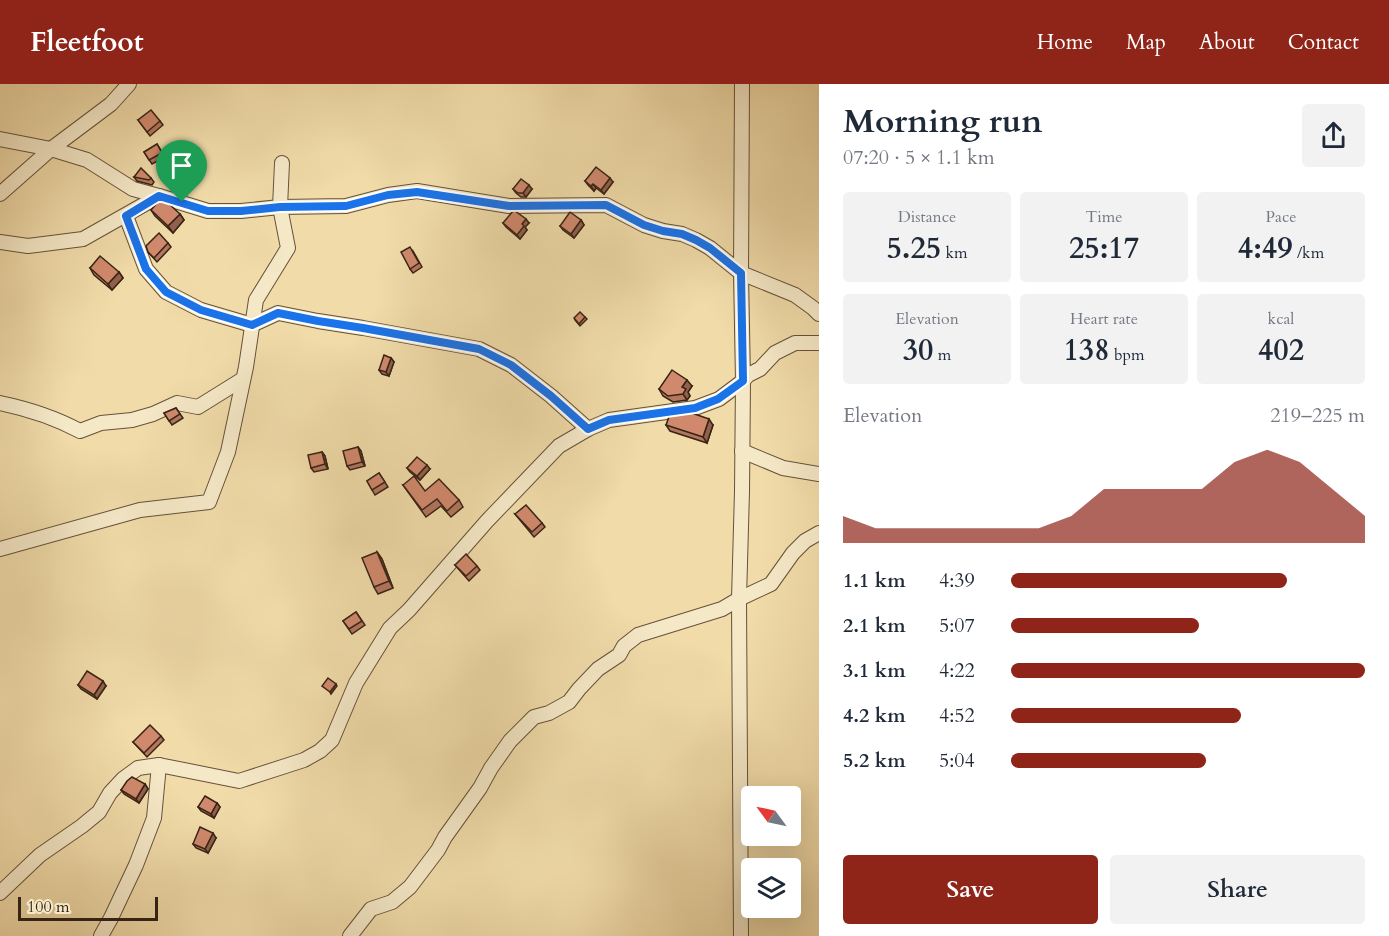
<!DOCTYPE html>
<meta charset="utf-8">
<style>
:root{--surface:#fff;--page:#f2f2f3;--text:#1f2937;--muted:#747a83;--accent:#8f2418}
body{margin:0;font-family:Cardo,serif;background:var(--page);color:var(--text);height:100vh;display:flex;flex-direction:column;font-size:22px;white-space:nowrap}
*{box-sizing:border-box;margin:0}
p{font-size:20px;color:var(--muted)}
.icon{flex:none;width:33px;height:33px;fill:none;stroke:currentColor;stroke-width:2;stroke-linecap:round;stroke-linejoin:round}
.map{position:relative;flex:1;overflow:hidden}
.drawer{display:flex;flex-direction:column;background:var(--surface);width:570px}
.drawer>*{flex:none}
.needle{width:39px;rotate:303deg}
.tools{position:absolute;left:741px;top:702px;display:grid;gap:12px}
.tools a{display:grid;place-items:center;width:60px;height:60px;border-radius:6px;background:var(--surface);box-shadow:0 6px 24px #0002;font-size:30px}
.scale{position:absolute;left:18px;bottom:15px;width:140px;box-sizing:border-box;padding-left:6px;border:3px solid #372415;border-top:0;font-size:16px;line-height:21px;white-space:nowrap;color:#372415;-webkit-text-stroke:4px #f5e8c7;paint-order:stroke}
.pin{position:absolute;display:grid;place-items:center;width:51px;height:51px;color:#fff;margin:-62px -26px;border-radius:50% 50% 50% 0;rotate:-45deg;box-shadow:0 0 6px #0007}
.pin .icon{rotate:45deg}
.round{display:grid;place-items:center;flex:none;width:63px;height:63px;border-radius:6px;background:var(--page)}
.overview{display:flex;align-items:center;justify-content:space-between;height:102px;padding:0 24px}
h1{font-size:33px;font-weight:700;line-height:45px}
.figures{display:grid;grid-template-columns:repeat(3,1fr);gap:9px;height:102px;padding:6px 24px}
.figures div{display:grid;align-content:center;border-radius:6px;background:var(--page);text-align:center}
.figures b{font-size:30px;font-weight:700}
.figures small{font-size:16px;font-weight:400}
.figures p{font-size:16px}
.chart{height:168px;padding:12px 24px}
.chart p{display:flex;justify-content:space-between}
.chart svg{width:100%;height:108px;margin-top:6px;fill:var(--accent);opacity:.7}
.primary-button{display:flex;gap:12px;margin-top:auto;padding:12px 24px}
.primary-button a{flex:1;height:69px;border-radius:6px;background:var(--accent);color:#fff;font-size:24px;font-weight:700;line-height:69px;text-align:center}
.primary-button a+a{background:var(--page);color:var(--text)}
ul{padding:0 24px;list-style:none;font-size:20px}
li{display:grid;grid-template-columns:96px 72px 1fr;align-items:center;height:45px}
li i{height:15px;border-radius:8px;background:var(--accent)}
header{display:flex;align-items:center;gap:36px;box-sizing:border-box;height:84px;padding:0 30px;background:var(--accent);color:#fff}
header strong{font-size:28px}
nav{display:flex;gap:33px;margin-inline-start:auto;font-size:21px}
main{display:flex;flex:1;min-height:0}
.map>svg:first-child{display:block}
.lines{fill:none;stroke-linecap:round;stroke-linejoin:round}
.minor-casing{stroke:#65523a;stroke-width:16}
.minor{stroke:#f5e8c7;stroke-width:14}
.wall{fill:#b3765e;stroke:#372415;stroke-width:1.5}
.shaded-wall{fill:#92604c;stroke:#372415;stroke-width:1.5}
.building{fill:#d0896d;stroke:#372415;stroke-width:1.5}
.route-casing{stroke:#fff;stroke-width:12}
.route{stroke:#1a73e8;stroke-width:8}
</style>
<header>
<strong>Fleetfoot</strong>
<nav><a>Home</a><a>Map</a><a>About</a><a>Contact</a></nav>
</header>
<main>
<div class="map">
<svg width="819" height="852" viewBox="0 0 819 852">
<rect width="100%" height="100%" fill="#f0dba9"/>
<filter id="stains"><feTurbulence type="fractalNoise" baseFrequency=".00333" numOctaves="4"/><feColorMatrix values="0 0 0 0 .2 0 0 0 0 .09 0 0 0 0 .02 0 0 0 .5 -.17"/></filter>
<radialGradient id="worn" r=".72"><stop offset=".6" stop-color="#630" stop-opacity="0"/><stop offset="1" stop-color="#630" stop-opacity=".3"/></radialGradient>
<g class="lines">
<defs>
<g id="minor">
<polyline points="0,55 51,65 87,76 133,105 159,112"/>
<polyline points="0,110 51,65 111,20 129,0"/>
<polyline points="126,132 146,185 166,208 201,226 252,241 278,229 318,237 363,244 479,265 511,281 551,312 588,345"/>
<polyline points="0,158 28,162 83,155 159,112 208,127 241,127 280,123 346,122 388,111 417,107 509,122 606,121 644,141 663,147 682,150 696,156 710,164 741,189 795,211 813,224 819,230"/>
<path d="M0,319C29,325 54,333 80,347L101,339L132,336L153,330L177,319L198,323L243,295"/>
<polyline points="742,367 783,384 819,390"/>
<polyline points="0,465 140,426 209,418 228,368 246,283 256,216 288,164 280,123 282,79"/>
<polyline points="0,809 40,771 82,742 99,728 110,709 123,695 138,684 159,681 239,697 304,676 320,667 332,656 356,599 390,544 409,526 487,437 559,362 588,345 609,336 695,324 719,315 743,297 748,291 760,285 775,269 795,259 819,259"/>
<polyline points="101,852 111,834 136,781 154,734 159,681"/>
<polyline points="350,852 371,825 392,818 410,803 438,766 445,753 480,704 491,684 510,657 534,633 549,629 569,618 579,605 598,585 619,571 624,562 638,551 722,525 739,515 771,500 793,469 805,457 819,449"/>
<polyline points="741,852 739,515 742,407 743,297 741,189 742,0"/>
</g>
</defs>
<!-- minor casing -->
<use href="#minor" class="minor-casing"/>
<!-- minor -->
<use href="#minor" class="minor"/>
</g>
<!-- wall -->
<g class="wall">
<polygon points="138,36 160,37 163,41 150,52"/>
<polygon points="157,60 165,73 152,80 144,68"/>
<polygon points="134,93 151,94 154,98 152,101 137,97"/>
<polygon points="585,97 613,98 604,110 596,104 594,107 588,101"/>
<polygon points="513,105 532,105 526,113 521,113 516,109"/>
<polygon points="151,126 180,130 184,136 173,149 155,132"/>
<polygon points="581,136 584,141 574,154 563,146 560,142"/>
<polygon points="503,139 529,139 525,143 527,146 520,155 506,143"/>
<polygon points="168,159 171,163 157,178 148,168"/>
<polygon points="413,167 422,183 413,189 410,185"/>
<polygon points="90,184 119,188 123,194 112,206 94,191"/>
<polygon points="585,233 587,235 580,242 575,236"/>
<polygon points="391,274 394,278 389,292 382,290 379,286"/>
<polygon points="692,302 688,308 690,312 687,316 673,318 663,312 659,305"/>
<polygon points="176,324 183,334 172,341 164,329"/>
<polygon points="666,341 713,341 707,359 670,347"/>
<polygon points="358,363 361,367 365,382 350,386 347,382"/>
<polygon points="322,368 325,372 328,385 314,388 311,384"/>
<polygon points="407,384 430,385 420,396 410,388"/>
<polygon points="379,389 388,403 375,411 367,397"/>
<polygon points="403,401 459,416 463,423 451,433 441,422 426,433"/>
<polygon points="515,430 542,439 545,443 534,453"/>
<polygon points="377,468 382,475 393,504 378,510 374,503"/>
<polygon points="455,481 477,482 480,486 469,497"/>
<polygon points="356,528 365,541 352,550 343,537"/>
<polygon points="78,601 106,602 97,615 81,605"/>
<polygon points="161,652 164,656 147,673 133,658"/>
<polygon points="145,700 148,705 139,719 124,710 121,706"/>
<polygon points="217,719 220,723 214,734 201,727 198,723"/>
<polygon points="216,754 208,769 196,764 193,760"/>
</g>
<!-- shaded-wall -->
<g class="shaded-wall">
<polygon points="610,94 613,98 604,110 601,106"/>
<polygon points="593,100 596,104 594,107 591,102"/>
<polygon points="529,101 532,105 526,113 523,109"/>
<polygon points="180,130 184,136 173,149 168,142"/>
<polygon points="526,135 529,139 525,143 527,146 520,155 517,151 522,140"/>
<polygon points="581,136 584,141 574,154 571,150"/>
<polygon points="119,188 123,194 112,206 108,200"/>
<polygon points="391,274 394,278 389,292 386,288"/>
<polygon points="687,296 692,302 688,308 690,312 687,316 683,310 682,303"/>
<polygon points="709,335 713,341 707,359 703,353"/>
<polygon points="358,363 361,367 365,382 362,378"/>
<polygon points="322,368 325,372 328,385 325,380"/>
<polygon points="427,381 430,385 420,396 417,392"/>
<polygon points="377,468 382,475 393,504 389,497"/>
<polygon points="103,597 106,602 97,615 94,611"/>
<polygon points="336,600 337,602 331,610 330,608"/>
<polygon points="145,700 148,705 139,719 136,715"/>
<polygon points="217,719 220,723 214,734 211,730"/>
<polygon points="213,749 216,754 208,769 205,765"/>
</g>
<!-- building -->
<g class="building">
<polygon points="151,26 160,37 147,48 138,36"/>
<polygon points="157,60 162,69 149,76 144,68"/>
<polygon points="596,83 610,94 601,106 593,100 591,102 585,97"/>
<polygon points="141,84 151,94 149,96 134,93"/>
<polygon points="521,95 529,101 523,109 518,109 513,105"/>
<polygon points="159,117 168,119 180,130 168,142 151,126"/>
<polygon points="513,127 515,127 526,135 522,140 524,142 517,151 503,139"/>
<polygon points="570,128 581,136 571,150 560,142"/>
<polygon points="159,149 168,159 154,174 148,168 146,162"/>
<polygon points="410,163 419,179 410,185 401,168"/>
<polygon points="100,172 119,188 108,200 90,184"/>
<polygon points="580,228 585,233 579,240 574,234"/>
<polygon points="384,271 391,274 386,288 379,286"/>
<polygon points="672,286 687,296 682,303 686,305 683,310 668,312 659,305"/>
<polygon points="176,324 180,330 169,337 164,329"/>
<polygon points="686,327 709,335 703,353 666,341 670,330"/>
<polygon points="358,363 362,378 347,382 343,367"/>
<polygon points="322,368 325,380 311,384 308,371"/>
<polygon points="417,373 427,381 417,392 407,384"/>
<polygon points="379,389 385,398 372,406 367,397"/>
<polygon points="414,392 425,407 439,395 459,416 447,427 437,415 422,426 403,401"/>
<polygon points="526,421 542,439 532,448 515,430"/>
<polygon points="377,468 389,497 374,503 362,474"/>
<polygon points="466,470 477,482 466,492 455,481"/>
<polygon points="356,528 362,537 349,545 343,537"/>
<polygon points="87,587 103,597 94,611 78,601"/>
<polygon points="328,594 336,600 330,608 322,602"/>
<polygon points="150,641 161,652 144,669 133,658"/>
<polygon points="132,693 145,700 136,715 121,706 127,697"/>
<polygon points="205,712 217,719 211,730 198,723"/>
<polygon points="200,743 213,749 205,765 193,760"/>
</g>
<g class="lines">
<defs>
<polygon id="route" points="417,108 509,122 606,121 644,141 663,147 682,150 696,156 710,164 741,189 743,297 718,315 695,324 609,336 588,345 551,312 511,281 479,265 363,244 318,237 278,229 252,241 201,226 166,208 146,185 126,132 159,112 208,127 241,127 280,123 346,122 388,111"/>
</defs>
<!-- route casing -->
<use href="#route" class="route-casing"/>
<!-- route -->
<use href="#route" class="route"/>
</g>
<rect width="100%" height="100%" filter="url(#stains)"/>
<rect width="100%" height="100%" fill="url(#worn)"/>
</svg>
<div class="tools">
<a><svg class="needle" viewBox="-14 -14 28 28"><path d="M0-13l5 13h-10z" fill="#e53935"/><path d="M0 13l5-13h-10z" fill="#747a83"/></svg></a>
<a><svg class="icon" aria-label="layers" viewBox="0 0 24 24"><path d="M12 4l9 5-9 5-9-5zM3 14l9 5 9-5"/></svg></a>
</div>
<div class="scale">100 m</div>
<div class="pin" style="left:182px;top:118px;background:#1e9e55"><svg class="icon" aria-label="arrive" viewBox="0 0 24 24"><path d="M6 21V4h12l-3 4 3 4H6"/></svg></div>
</div>
<section class="drawer">
<div class="overview"><div><h1>Morning run</h1><p>07:20 · 5 × 1.1 km</p></div><a class="round"><svg class="icon" aria-label="share" viewBox="0 0 24 24"><path d="M12 15V3M7 8l5-5 5 5M5 13v7h14v-7"/></svg></a></div>
<div class="figures">
<div><p>Distance</p><b>5.25<small> km</small></b></div>
<div><p>Time</p><b>25:17</b></div>
<div><p>Pace</p><b>4:49<small> /km</small></b></div>
</div>
<div class="figures">
<div><p>Elevation</p><b>30<small> m</small></b></div>
<div><p>Heart rate</p><b>138<small> bpm</small></b></div>
<div><p>kcal</p><b>402</b></div>
</div>
<div class="chart"><p><span>Elevation</span>219–225 m</p>
<svg viewBox="0 0 160 44" preserveAspectRatio="none"><path d="M0 44V33L10 38L20 38L30 38L40 38L50 38L60 38L70 33L80 22L90 22L100 22L110 22L120 11L130 6L140 11L150 22L160 33V44z"/></svg>
</div>
<ul>
<li><b>1.1 km</b>4:39<i style="width:78%"></i></li>
<li><b>2.1 km</b>5:07<i style="width:53%"></i></li>
<li><b>3.1 km</b>4:22<i style="width:100%"></i></li>
<li><b>4.2 km</b>4:52<i style="width:65%"></i></li>
<li><b>5.2 km</b>5:04<i style="width:55%"></i></li>
</ul>
<div class="primary-button"><a>Save</a><a>Share</a></div>
</section>
</main>
